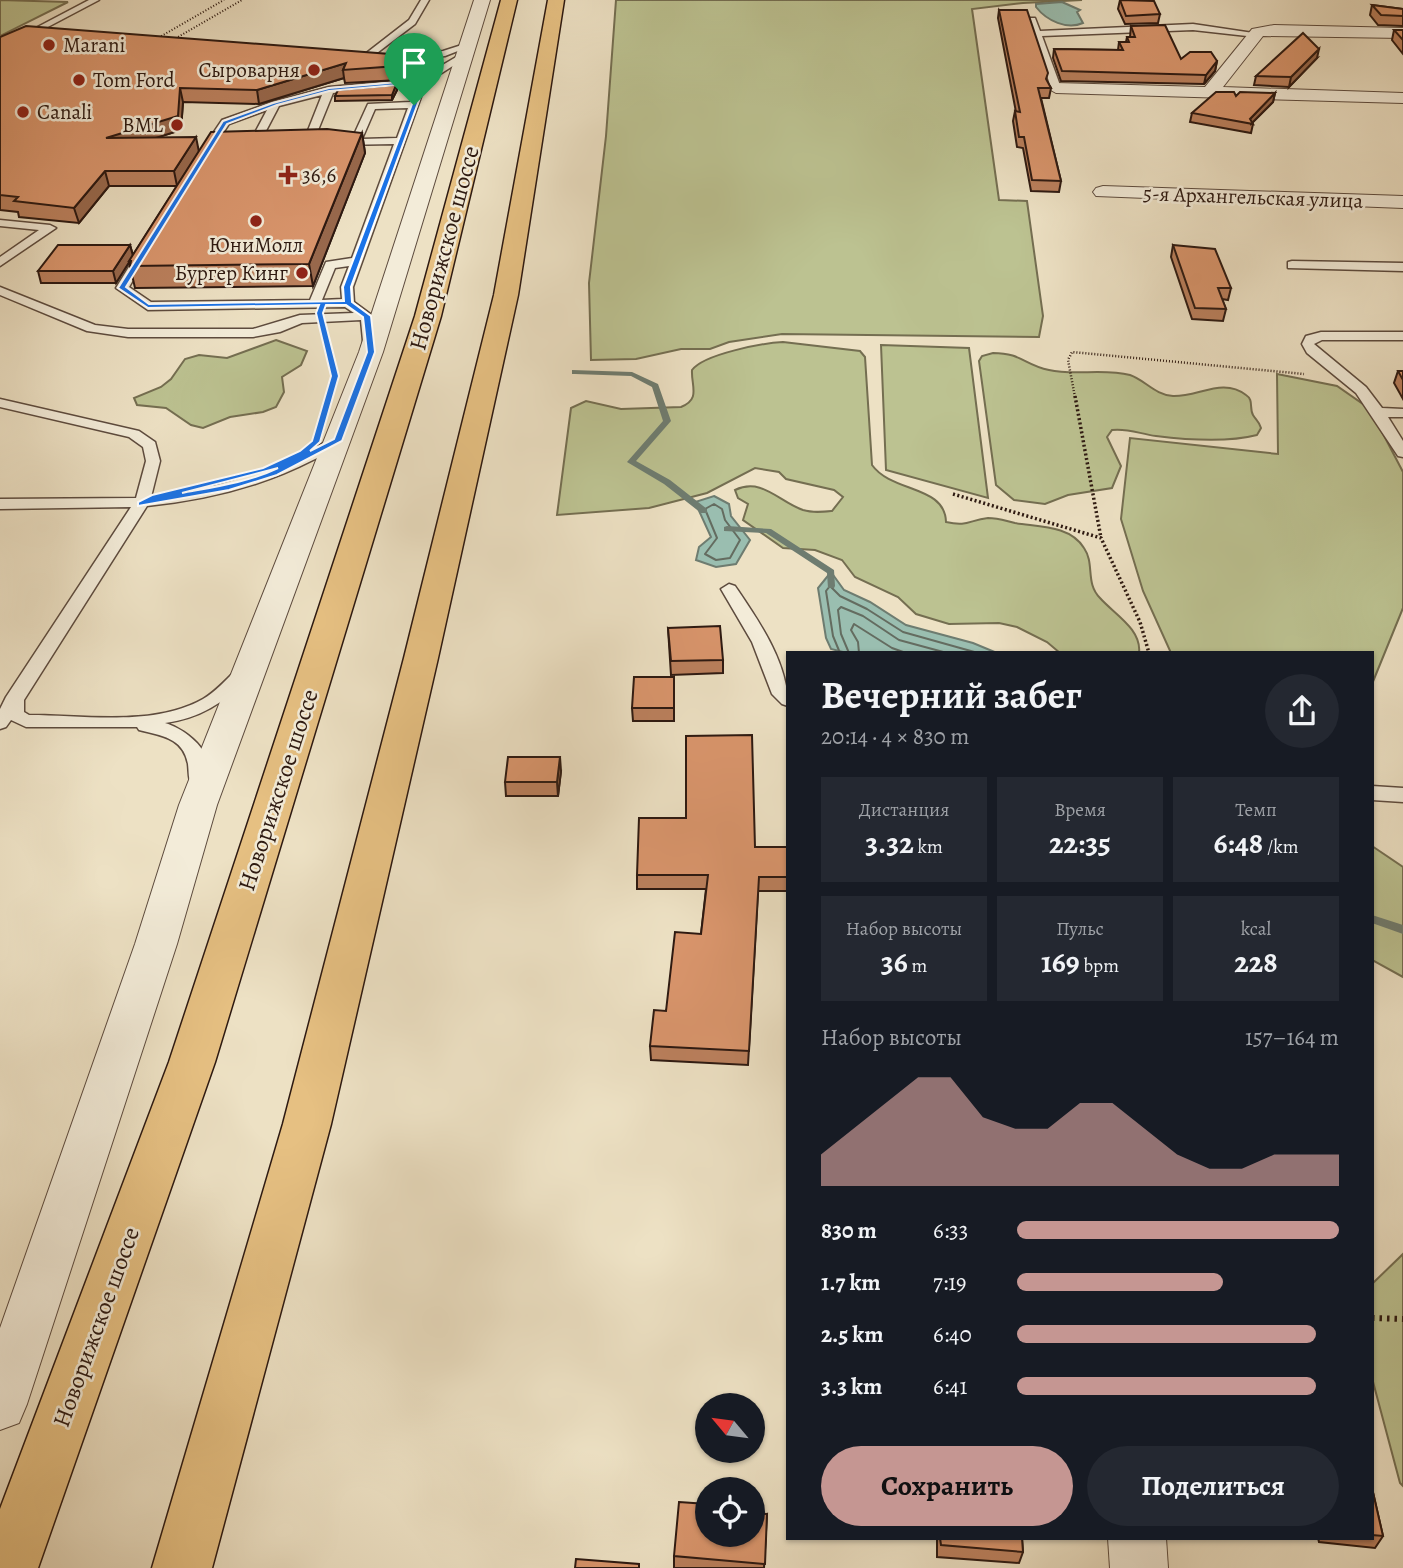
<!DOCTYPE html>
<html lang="ru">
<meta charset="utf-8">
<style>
:root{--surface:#171b24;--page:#242831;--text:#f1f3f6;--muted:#9ea1a6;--accent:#c59692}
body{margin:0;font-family:Alegreya,serif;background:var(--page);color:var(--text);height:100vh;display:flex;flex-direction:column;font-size:26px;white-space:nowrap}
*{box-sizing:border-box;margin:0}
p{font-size:23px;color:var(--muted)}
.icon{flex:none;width:38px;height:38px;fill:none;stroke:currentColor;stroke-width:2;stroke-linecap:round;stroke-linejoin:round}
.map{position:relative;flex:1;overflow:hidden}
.panel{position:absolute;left:786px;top:651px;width:588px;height:889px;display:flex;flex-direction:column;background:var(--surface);border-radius:0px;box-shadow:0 2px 5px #0004}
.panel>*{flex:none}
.needle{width:46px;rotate:299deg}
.controls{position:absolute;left:695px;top:1393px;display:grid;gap:14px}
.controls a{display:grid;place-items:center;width:70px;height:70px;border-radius:50%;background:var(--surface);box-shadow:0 2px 5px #0004;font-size:35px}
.pin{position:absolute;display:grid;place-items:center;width:60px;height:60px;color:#fff;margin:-72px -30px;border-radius:50% 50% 50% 0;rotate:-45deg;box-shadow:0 0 7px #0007}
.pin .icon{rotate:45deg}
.round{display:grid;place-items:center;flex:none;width:74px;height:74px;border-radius:37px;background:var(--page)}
.headline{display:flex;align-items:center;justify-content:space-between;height:119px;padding:0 35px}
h1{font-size:38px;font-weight:700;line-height:52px}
.metrics{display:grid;grid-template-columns:repeat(3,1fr);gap:10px;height:119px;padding:7px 35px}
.metrics div{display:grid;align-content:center;border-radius:0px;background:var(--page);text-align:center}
.metrics b{font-size:30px;font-weight:700}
.metrics small{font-size:19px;font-weight:400}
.metrics p{font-size:19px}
.chart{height:196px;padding:14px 35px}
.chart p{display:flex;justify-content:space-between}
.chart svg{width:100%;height:126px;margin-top:7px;fill:var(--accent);opacity:.7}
.action{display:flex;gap:14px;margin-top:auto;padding:14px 35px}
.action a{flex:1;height:80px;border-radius:42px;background:var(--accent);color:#111;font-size:28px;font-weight:700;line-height:80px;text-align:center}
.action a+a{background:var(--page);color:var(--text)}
ul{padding:0 35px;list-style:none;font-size:23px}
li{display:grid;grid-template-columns:112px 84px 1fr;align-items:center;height:52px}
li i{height:18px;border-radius:9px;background:var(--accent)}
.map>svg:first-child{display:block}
.green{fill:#bcc291;stroke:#746e51;stroke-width:2}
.water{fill:#9abeb0;stroke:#6e7c70;stroke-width:2}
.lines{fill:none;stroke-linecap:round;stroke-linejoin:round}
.shore{stroke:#646c60;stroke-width:2}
.stream{fill:#6e7c70;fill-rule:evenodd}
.service-casing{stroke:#5d4b3e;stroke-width:3}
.minor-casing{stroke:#5d4b3e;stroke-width:2}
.motorway-casing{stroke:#2d1911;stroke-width:3}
.path-far3{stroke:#2d1911;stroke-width:2;stroke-dasharray:1 2;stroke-linecap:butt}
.path-far2{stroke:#2d1911;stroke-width:2.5;stroke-dasharray:1 2;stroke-linecap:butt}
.path-far1{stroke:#2d1911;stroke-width:3.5;stroke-dasharray:2 2.5;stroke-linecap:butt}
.path{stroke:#2d1911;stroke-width:6;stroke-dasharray:2.5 5;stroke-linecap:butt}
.service{fill:#f3ecd9;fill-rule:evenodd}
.minor{fill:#f3ecd9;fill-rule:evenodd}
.motorway{fill:#e6c082;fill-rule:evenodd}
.wall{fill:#bb805d;stroke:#2d1911;stroke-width:2}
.shaded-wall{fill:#98684c;stroke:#2d1911;stroke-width:2}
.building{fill:#d9956c;stroke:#2d1911;stroke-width:2}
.route{fill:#1a73e8;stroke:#fff;stroke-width:2;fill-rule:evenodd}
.poi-dot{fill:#8f2418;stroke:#f3ecd9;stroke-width:2.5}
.labels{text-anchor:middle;stroke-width:5;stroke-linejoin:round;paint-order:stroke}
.far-poi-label{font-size:21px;fill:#2d1911;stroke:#f3ecd9;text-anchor:start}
.far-street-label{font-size:21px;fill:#2d1911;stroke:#f3ecd9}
.street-label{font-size:24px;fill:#2d1911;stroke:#f3ecd9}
</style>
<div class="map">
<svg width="1403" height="1568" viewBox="0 0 1403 1568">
<rect width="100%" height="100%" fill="#ede1c4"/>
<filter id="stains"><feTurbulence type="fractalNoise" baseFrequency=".00286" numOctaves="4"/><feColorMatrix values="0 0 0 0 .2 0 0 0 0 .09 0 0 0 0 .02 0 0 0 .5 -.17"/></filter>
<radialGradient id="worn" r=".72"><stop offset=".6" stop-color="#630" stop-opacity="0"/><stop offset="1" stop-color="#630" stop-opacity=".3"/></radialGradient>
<!-- green -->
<g class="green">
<polygon points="0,0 68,2 0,36"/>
<polygon points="616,0 1082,0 1023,3 972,9 999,200 1027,201 1043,316 1039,337 782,334 729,342 710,349 681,349 636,359 591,360 589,283 606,136"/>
<polygon points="276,340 307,351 301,365 282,377 284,392 276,407 263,412 230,417 203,428 191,425 166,408 137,405 134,398 161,387 171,379 185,359 199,355 227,358"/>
<path d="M783,342L860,351L865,357L872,465C892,493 945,485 946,522C968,527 969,520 988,518C998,518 1006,521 1015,523C1038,527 1070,525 1084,548C1095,564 1085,583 1100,598C1114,614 1142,629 1139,653H1060L1047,642L1017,627L999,623L949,624L916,614L898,597L855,577L842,560L815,550L783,548L743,520L748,504L738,498L735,490C762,477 779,502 803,510C813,513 822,512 832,511L843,497L834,490L786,479L779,472L755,468L707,493L649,508L557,515L571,408L586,401L621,409L681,407C701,399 691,386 692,370C704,354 763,343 783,342Z"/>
<polygon points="881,345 969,348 988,498 886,470"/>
<path d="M993,353C1022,353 1024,365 1049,370C1075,376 1103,368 1130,375C1145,380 1155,395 1173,396C1198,397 1223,377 1246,395C1254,400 1249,408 1253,415C1256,420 1259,421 1261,428L1257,435C1226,443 1188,440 1156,436C1140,434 1128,428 1112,430L1107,437L1121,466L1112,488L1068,495L1045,504L1014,500L996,485L979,361L982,356Z"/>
<polygon points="1277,374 1337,386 1370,409 1403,472 1403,608 1372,684 1372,653 1171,653 1143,591 1121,519 1130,438 1278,454"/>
<polygon points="1372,846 1403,867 1403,977 1372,960"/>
<polygon points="1403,1254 1403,1486 1400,1483 1372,1378 1372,1284"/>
</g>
<!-- water -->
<g class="water">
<path d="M1062,2L1080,10L1077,12L1083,23C1067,30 1047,21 1036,7V4Z"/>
<polygon points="714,496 729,504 731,516 750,540 736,564 716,567 696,560 699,547 711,537 695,502"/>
<polygon points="831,572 844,590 870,602 906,625 973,643 997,653 847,653 831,649 826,638 818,588"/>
</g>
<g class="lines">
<!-- shore -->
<g class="shore">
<polygon points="714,504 722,509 725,520 740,540 730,558 716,560 705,554 717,538 705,509"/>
<polyline points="840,653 833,636 826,591 830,586 840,596 867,609 903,632 978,653"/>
<polyline points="849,653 841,634 838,610 841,607 863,616 899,640 947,653"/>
<polyline points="859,653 858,642 851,630 854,624 892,648 906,653"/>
</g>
<!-- stream -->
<g class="stream">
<polygon points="572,370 632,372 658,384 671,421 636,461 670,480 707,509 707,513 701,513 664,484 627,462 663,421 652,387 631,376 575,374 572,374"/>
<polygon points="727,526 771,529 834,570 835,586 834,588 828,588 827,573 766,533 724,531 724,527"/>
<polygon points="1372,915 1403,925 1403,934 1372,923"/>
</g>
<defs>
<g id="service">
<polygon points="89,0 99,0 44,29 56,31 56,35 30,31"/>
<path d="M421,0H429L415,24L373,56L399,59L403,55L443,51L468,43V47L445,56L409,60L415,61L429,73L463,53L470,55L426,83L353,287L354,302L373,316L376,354L371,355L364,351L361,320L302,323L280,332L253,337H128L87,331L0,295V287L95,325L128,329H253L300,315L354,313L345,307L148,310L116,288L140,249L144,248L150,251L129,287L151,302L310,300L326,262L352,258L394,144L340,145L335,142L352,139L368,104L410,102L416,86L333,93L312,145L303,143L322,95L279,106L258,146L249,144L267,110L229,124L208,156L199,154L222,120L272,102L329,87L418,79L420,75L409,65L360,58L409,20ZM408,108L397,138L362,139L375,109ZM349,266L341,287L342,299L322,300L335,268Z"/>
<polygon points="1029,18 1035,18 1040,31 1193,24 1260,34 1256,37 1193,30 1042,36 1061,88 1056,91 1051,88"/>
<polygon points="0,220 50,225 56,228 0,266 0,257 39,230 0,226"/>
<polygon points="1292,261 1403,263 1403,271 1288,268 1288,262"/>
<polygon points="1321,332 1403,332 1403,340 1322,340 1314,344 1366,387 1382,408 1403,409 1403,417 1388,417 1403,441 1403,457 1398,456 1356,393 1307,353 1302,344 1306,336"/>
<path d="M0,399L139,431L155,442L160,461L151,497C217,490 275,470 333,438L338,437L345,441C337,450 324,455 313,460C261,487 205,500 147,506L24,700V712L29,715C84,715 153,727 203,699C215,692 226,680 236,670H248L251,674L248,678C224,703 200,718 165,723C189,730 222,759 206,787H192C188,779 189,772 188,764C183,737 161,736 139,730L137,727H26L11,720L6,727L0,729V709L6,697L131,507L0,509V499L136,498L146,461L143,447L129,437L0,407Z"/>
<path d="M729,584L735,586C758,620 788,662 788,706L782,704L772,694L752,642L721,589Z"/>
<polygon points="1372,786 1403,788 1403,802 1372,800"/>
</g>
<g id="minor">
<polygon points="474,0 490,0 383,352 217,805 177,944 27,1404 19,1423 0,1430 0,1328 135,944 179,805 359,352"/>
<polygon points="1274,25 1403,28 1403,38 1263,36 1223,87 1403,93 1403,103 1056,93 1047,88 1056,83 1205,87 1252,29"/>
<polygon points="1103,186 1403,196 1403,208 1096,196 1093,192 1096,188"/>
<polygon points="1108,1538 1166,1538 1168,1568 1110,1568"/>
</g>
<g id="motorway">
<polygon points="501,0 517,0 441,316 215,1062 38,1568 0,1568 0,1509 169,1062 415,316"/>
<polygon points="548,0 564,0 518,295 438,658 331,1124 212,1568 152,1568 283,1124 404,658 494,295"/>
</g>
</defs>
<!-- service casing -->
<use href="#service" class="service-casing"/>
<!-- minor casing -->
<use href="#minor" class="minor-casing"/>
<!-- motorway casing -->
<use href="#motorway" class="motorway-casing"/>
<!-- path-far3 -->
<g class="path-far3">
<polyline points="156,39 224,0"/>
<polyline points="173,40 242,0"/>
</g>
<!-- path-far2 -->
<g class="path-far2">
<polyline points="325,338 334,366"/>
<polyline points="1075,397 1068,360 1072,352 1304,374"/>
</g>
<!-- path-far1 -->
<g class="path-far1">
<polyline points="1075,396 1101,538"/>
<polyline points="953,494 1101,538 1140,622 1149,653"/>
</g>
<!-- path -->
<polyline class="path" points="1372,1318 1403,1319"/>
<!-- service -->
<use href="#service" class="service"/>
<!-- minor -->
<use href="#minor" class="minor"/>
<!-- motorway -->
<use href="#motorway" class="motorway"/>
</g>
<!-- wall -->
<g class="wall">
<polygon points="1120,0 1160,14 1158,23 1125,24 1118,9"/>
<polygon points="1372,5 1403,9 1403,26 1378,25 1370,15"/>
<polygon points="999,10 1051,88 1049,98 1041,98 1061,181 1059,192 1031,191 1023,148 1017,147 1013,121 1015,111 1016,112 998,18"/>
<polygon points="1131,26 1181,59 1217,61 1215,71 1204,84 1061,81 1053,58 1054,49 1118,50 1119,42 1126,42 1127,37 1130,37"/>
<polygon points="1394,30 1403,30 1403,54 1392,40"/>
<polygon points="0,37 397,66 399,80 345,83 344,78 259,104 183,102 181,130 158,137 199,151 362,133 365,153 313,286 135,288 130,266 129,262 116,283 41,283 38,271 130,245 133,255 177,186 109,186 79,223 19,217 18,212 0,210"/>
<polygon points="1317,58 1289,87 1254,85 1256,76"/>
<polygon points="396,85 397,90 392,100 335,101 335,96"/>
<polygon points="1275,93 1273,102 1252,123 1253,124 1251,133 1190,122 1192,113 1236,96"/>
<polygon points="1173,245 1231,288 1228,300 1222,299 1226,309 1223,321 1192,319 1171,257"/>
<polygon points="1398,371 1403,371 1403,399 1394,383"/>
<polygon points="668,628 723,660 723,673 671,675"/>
<polygon points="674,677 674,721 633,721 632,708"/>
<polygon points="561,771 558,796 506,796 505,782"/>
<polygon points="755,847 788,847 788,891 758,891 748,1065 651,1060 650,1046 701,934 706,889 637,889 637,875"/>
<polygon points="1372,1488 1383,1536 1375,1548 1319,1542 1318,1538 1372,1538"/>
<polygon points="767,1514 764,1568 674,1568 674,1556 707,1535"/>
<polygon points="937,1538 1022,1538 1023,1552 1019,1563 937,1557"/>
</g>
<!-- shaded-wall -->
<g class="shaded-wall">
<polygon points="1319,49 1317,58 1289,87 1291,77"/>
<polygon points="1217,61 1215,71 1204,84 1206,75"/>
<polygon points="346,63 343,70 344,78 259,104 257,90"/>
<polygon points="396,85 397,90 392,100 392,95"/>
<polygon points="180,88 183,102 181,130 109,153 106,138"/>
<polygon points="1275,93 1273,102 1251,124 1250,119"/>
<polygon points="362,133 365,153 313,286 309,264"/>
<polygon points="196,137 199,152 177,186 174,171"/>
<polygon points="105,171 109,186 79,223 74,208"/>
<polygon points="130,245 133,256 116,283 113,271"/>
<polygon points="560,757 561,771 558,796 557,782"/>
</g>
<!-- building -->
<g class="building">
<polygon points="1120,0 1154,1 1160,14 1126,16"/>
<polygon points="1372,5 1403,9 1403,16 1381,15"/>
<polygon points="999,10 1027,10 1048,73 1046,79 1051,88 1038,88 1061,181 1032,180 1024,137 1019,137 1015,111 1020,112"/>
<polygon points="1165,25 1181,59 1190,52 1211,52 1217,61 1206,75 1062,71 1054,49 1123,50 1119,42 1129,42 1127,37 1135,37 1131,26"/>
<polygon points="26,26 390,54 397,66 343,70 346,63 257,90 180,88 178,116 106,138 196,137 174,171 105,171 74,208 14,201 18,197 0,195 0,37"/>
<polygon points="1394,30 1403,30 1403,40"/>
<polygon points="1303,33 1319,49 1291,77 1256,76"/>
<polygon points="396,85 392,95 335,96 338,90"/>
<polygon points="1216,92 1234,92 1236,96 1240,92 1275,93 1250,119 1253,124 1192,113"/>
<polygon points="327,129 362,133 309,264 130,266 131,261 129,261 211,132"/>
<polygon points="58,245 130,245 113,271 38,271"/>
<polygon points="1173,245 1215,249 1231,288 1218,288 1226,309 1195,308"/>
<polygon points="1398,371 1403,371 1403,380"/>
<polygon points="720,626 723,660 671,661 668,628"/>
<polygon points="634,677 674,677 674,708 632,708"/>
<polygon points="752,735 755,847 788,847 788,877 759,877 749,1051 650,1046 654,1010 666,1011 675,932 701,934 708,875 637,875 639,818 686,818 686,736"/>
<polygon points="508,757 560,757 557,782 505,782"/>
<polygon points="1372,1488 1383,1536 1372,1535"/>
<polygon points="679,1502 707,1504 707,1535 752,1535 752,1513 767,1514 765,1564 674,1556"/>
<polygon points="940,1538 1022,1538 1023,1552 941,1545"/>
<polygon points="576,1559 639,1564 639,1568 575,1568"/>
</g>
<!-- route -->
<path class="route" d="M423,80L426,81L351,287L352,302L371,316L375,352L342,441L277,475L229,490L138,506V502L152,495L263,468L300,451L312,441L331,376L316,313L319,305L148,308L118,288L223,121L273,103L329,88ZM420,83L343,287L344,301L149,304L126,287L227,124L277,105L329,91ZM326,305H346L363,317L367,352L334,439L310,451L320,442L339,376L323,313ZM278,468C249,482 214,487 182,493Z"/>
<!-- markers -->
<g class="poi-dot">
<circle cx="49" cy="45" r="7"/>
<circle cx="314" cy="70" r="7"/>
<circle cx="79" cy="80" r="7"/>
<circle cx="23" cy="112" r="7"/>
<circle cx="177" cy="125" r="7"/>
<path d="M284.5 164.5h7v7h7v7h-7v7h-7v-7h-7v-7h7z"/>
<circle cx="256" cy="221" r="7"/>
<circle cx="302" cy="273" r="7"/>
</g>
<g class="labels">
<!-- far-poi labels -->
<g class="far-poi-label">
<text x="63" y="52">Marani</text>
<text x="300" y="77" text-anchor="end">Сыроварня</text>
<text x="93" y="87">Tom Ford</text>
<text x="37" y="119">Canali</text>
<text x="163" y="132" text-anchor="end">BML</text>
<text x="302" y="182">36,6</text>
<text x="256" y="252" text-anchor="middle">ЮниМолл</text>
<text x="288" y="280" text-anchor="end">Бургер Кинг</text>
</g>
<!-- far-street labels -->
<g class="far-street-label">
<text transform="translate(1253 197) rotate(2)" y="7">5-я Архангельская улица</text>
</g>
<!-- street labels -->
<g class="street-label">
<text transform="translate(444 248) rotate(-75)" y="8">Новорижское шоссе</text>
<text transform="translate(278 790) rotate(-72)" y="8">Новорижское шоссе</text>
<text transform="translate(96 1327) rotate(-70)" y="8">Новорижское шоссе</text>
</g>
</g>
<rect width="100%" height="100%" filter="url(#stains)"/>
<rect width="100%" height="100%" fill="url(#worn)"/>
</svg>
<div class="controls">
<a><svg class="needle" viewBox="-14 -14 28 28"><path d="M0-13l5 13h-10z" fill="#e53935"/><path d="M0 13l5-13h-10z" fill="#9ea1a6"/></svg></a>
<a><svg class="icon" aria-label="locate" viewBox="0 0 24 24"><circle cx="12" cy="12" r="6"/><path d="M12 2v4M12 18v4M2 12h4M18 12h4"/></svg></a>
</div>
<div class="pin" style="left:414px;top:105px;background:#1e9e55"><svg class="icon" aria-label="arrive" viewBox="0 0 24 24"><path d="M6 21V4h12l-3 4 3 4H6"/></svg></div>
<section class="panel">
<div class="headline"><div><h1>Вечерний забег</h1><p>20:14 · 4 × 830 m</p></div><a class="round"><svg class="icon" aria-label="share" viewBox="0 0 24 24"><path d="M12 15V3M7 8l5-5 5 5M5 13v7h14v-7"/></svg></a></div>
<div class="metrics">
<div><p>Дистанция</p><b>3.32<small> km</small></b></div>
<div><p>Время</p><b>22:35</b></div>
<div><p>Темп</p><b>6:48<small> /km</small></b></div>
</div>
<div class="metrics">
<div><p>Набор высоты</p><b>36<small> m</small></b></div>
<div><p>Пульс</p><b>169<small> bpm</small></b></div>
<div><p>kcal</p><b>228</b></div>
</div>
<div class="chart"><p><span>Набор высоты</span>157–164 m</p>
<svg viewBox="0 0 160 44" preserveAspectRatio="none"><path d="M0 44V33L10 24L20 15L30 6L40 6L50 20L60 24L70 24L80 15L90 15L100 24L110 33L120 38L130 38L140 33L150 33L160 33V44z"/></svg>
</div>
<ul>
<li><b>830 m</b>6:33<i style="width:100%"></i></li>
<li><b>1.7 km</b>7:19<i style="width:64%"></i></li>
<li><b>2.5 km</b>6:40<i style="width:93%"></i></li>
<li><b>3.3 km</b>6:41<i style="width:93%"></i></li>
</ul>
<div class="action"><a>Сохранить</a><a>Поделиться</a></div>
</section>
</div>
